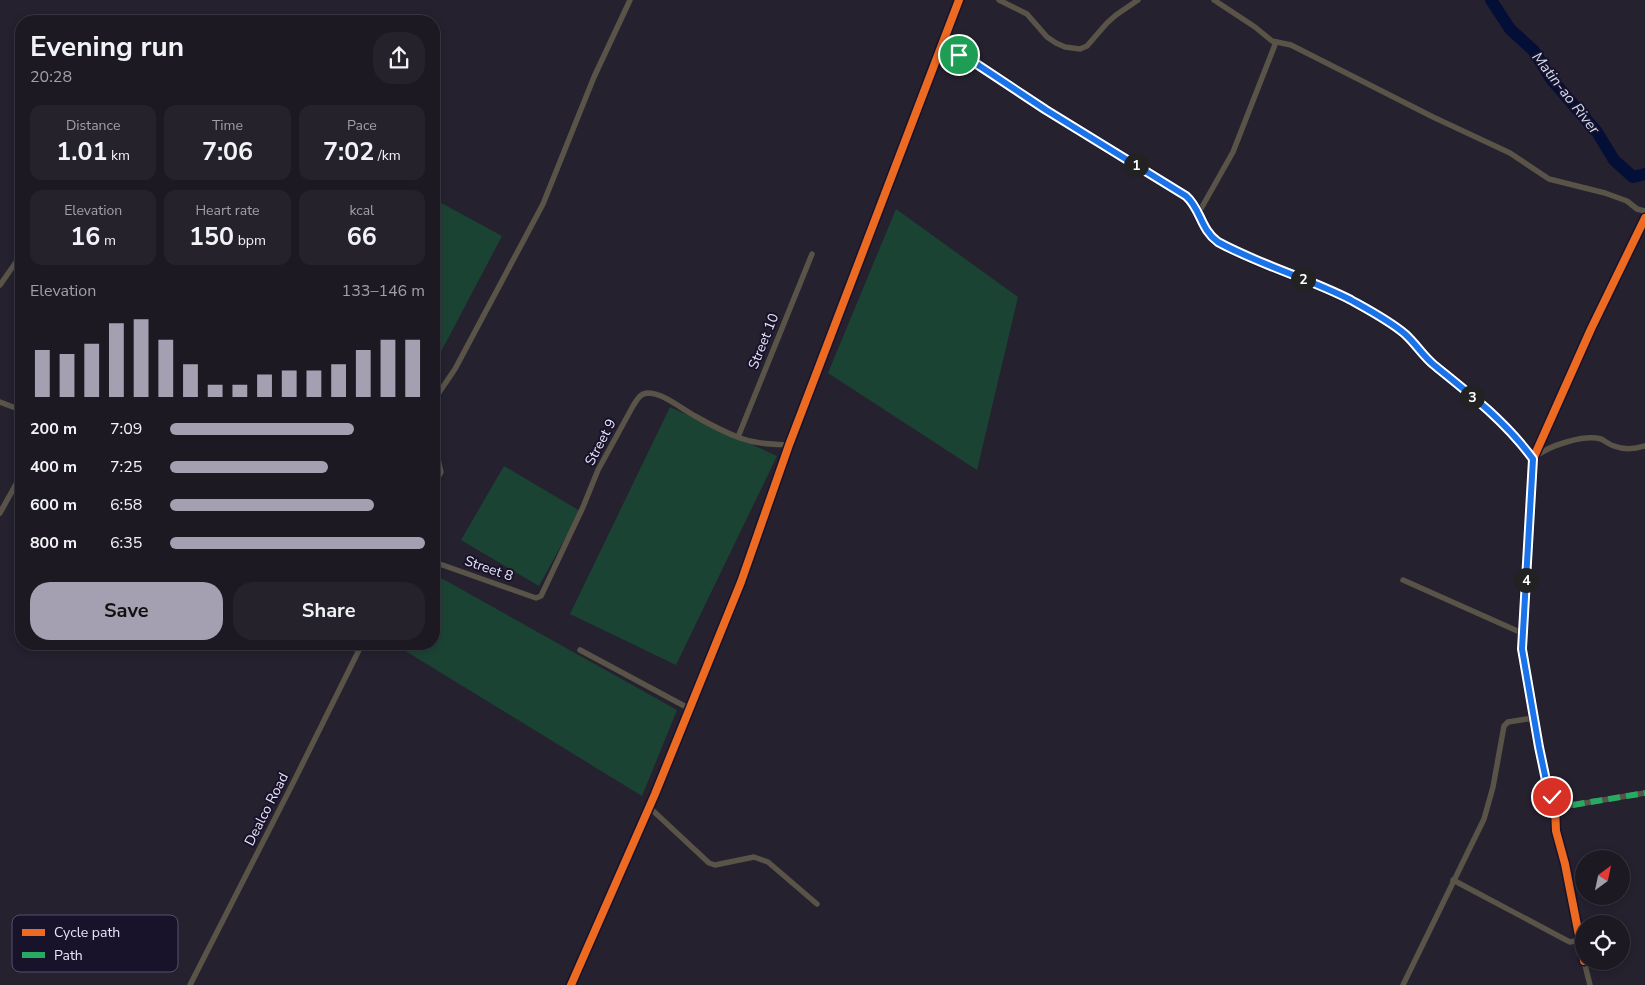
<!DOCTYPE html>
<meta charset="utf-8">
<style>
:root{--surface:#1c1923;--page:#25222b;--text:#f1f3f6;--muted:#a0a0a6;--line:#3a3841;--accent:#a4a0b1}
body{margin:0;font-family:"Nunito Sans",sans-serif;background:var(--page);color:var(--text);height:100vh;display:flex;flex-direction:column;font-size:19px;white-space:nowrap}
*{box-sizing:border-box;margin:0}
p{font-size:16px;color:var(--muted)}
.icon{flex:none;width:28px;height:28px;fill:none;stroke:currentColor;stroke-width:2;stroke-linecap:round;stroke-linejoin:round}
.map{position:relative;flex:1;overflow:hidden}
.sheet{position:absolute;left:15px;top:15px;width:425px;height:635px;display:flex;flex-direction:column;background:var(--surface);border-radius:20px;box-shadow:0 2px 8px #0003,0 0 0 1px var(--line)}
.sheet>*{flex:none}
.needle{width:32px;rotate:33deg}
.controls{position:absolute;left:1575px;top:850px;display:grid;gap:10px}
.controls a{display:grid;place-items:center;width:55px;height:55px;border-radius:50%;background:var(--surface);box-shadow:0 2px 8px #0003,0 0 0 1px var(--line);font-size:25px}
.pin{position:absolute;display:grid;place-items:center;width:42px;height:42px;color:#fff;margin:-21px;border:2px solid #fff;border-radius:50%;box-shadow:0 1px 5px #0007}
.km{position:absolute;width:25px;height:25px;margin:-12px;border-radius:50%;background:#222;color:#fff;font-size:14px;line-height:25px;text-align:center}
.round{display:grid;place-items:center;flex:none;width:52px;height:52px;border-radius:20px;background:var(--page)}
.summary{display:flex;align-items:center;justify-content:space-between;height:85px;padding:0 15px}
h1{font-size:28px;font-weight:700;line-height:38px}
.stats{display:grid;grid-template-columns:repeat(3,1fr);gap:8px;height:85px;padding:5px 15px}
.stats div{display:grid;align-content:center;border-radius:12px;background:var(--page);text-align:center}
.stats b{font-size:25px;font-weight:700}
.stats small{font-size:14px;font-weight:400}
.stats p{font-size:14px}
.chart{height:140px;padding:10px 15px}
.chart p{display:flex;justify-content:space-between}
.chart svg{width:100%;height:90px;margin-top:5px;stroke:var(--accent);stroke-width:6}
.primary-button{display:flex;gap:10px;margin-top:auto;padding:10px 15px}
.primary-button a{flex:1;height:58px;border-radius:20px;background:var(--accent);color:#111;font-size:20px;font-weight:700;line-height:58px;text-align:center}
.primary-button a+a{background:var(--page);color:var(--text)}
ul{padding:0 15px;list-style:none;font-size:16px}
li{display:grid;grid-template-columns:80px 60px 1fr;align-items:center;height:38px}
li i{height:12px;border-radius:6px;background:var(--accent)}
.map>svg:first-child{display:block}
.green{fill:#1b4333}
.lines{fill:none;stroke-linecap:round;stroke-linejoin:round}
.river{stroke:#030f37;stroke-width:12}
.minor{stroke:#595348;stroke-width:5.5}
.quiet{stroke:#26ab63;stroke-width:6;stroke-dasharray:12 6;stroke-linecap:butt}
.cycleway-casing{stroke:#19122b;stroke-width:11}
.cycleway{stroke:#ed6a23;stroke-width:8}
.route-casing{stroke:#fff;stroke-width:10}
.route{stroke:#1a73e8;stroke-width:6}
.labels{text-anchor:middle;stroke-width:4;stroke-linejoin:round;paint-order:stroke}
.street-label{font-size:14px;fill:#e8e5f7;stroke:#19122b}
.water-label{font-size:15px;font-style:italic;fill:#d0dcef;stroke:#19122b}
.key{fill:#19122b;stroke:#575168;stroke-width:1}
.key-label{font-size:14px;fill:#e8e5f7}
</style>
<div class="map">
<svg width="1645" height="985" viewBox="0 0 1645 985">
<rect width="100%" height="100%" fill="#25212f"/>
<!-- green -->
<g class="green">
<polygon points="434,199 502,236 434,365"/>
<polygon points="896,209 1018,297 977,470 828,373"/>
<polygon points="670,407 777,456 676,665 570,614"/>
<polygon points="504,466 580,511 539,586 461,540"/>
<polygon points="434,574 677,710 642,796 394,644 434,644"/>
</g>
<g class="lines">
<!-- river -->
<polyline class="river" points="1491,0 1510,29 1534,51 1552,80 1597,132 1614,160 1633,177 1645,174"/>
<!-- minor -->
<g class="minor">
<polyline points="999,0 1027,14 1047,37 1056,43 1065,47 1080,49 1087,46 1107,23 1116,15 1138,0"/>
<polyline points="1214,0 1255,27 1272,41 1291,45 1433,117 1510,153 1549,179 1605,193 1627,201 1637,209 1645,211"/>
<path d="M938,57C951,54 959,55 972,61L1046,110L1183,194C1200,205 1200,229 1218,242C1260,266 1308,278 1351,300C1369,310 1390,321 1405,334C1416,344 1423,356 1434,365C1469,393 1506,422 1533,459"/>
<polyline points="1198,214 1233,152 1276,42"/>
<polyline points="0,285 21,255"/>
<polyline points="434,400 455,369 543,204 594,77 630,0"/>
<polyline points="0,402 21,410"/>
<polyline points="738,437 812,254"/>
<polyline points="434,442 441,472 434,484"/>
<path d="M1535,457C1548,446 1584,434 1601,439C1605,441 1610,445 1614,446C1624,450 1635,449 1645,446"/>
<polyline points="0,513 21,475"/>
<path d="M434,562L536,598L541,596L583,507L598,470L633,406C637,400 639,394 647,393C664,393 680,408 695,416C709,424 724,432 740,438C756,444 772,444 789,445"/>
<polyline points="1403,580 1522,633"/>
<polyline points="580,650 690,709"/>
<polyline points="649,807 709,863 715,865 754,857 768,862 817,904"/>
<polyline points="1555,808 1645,793"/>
<polyline points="1453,880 1566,940 1570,942 1580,940"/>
<polyline points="1584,961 1565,864 1556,831 1555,808 1547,785 1539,747 1522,649 1533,459 1591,329 1645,218"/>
<polyline points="1584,961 1590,985"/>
<polyline points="190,985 294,781 362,644"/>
<polyline points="571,985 655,794 741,582 789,445 959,0"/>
<polyline points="1403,985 1484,819 1493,787 1504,726 1508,722 1533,718"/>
</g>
<!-- quiet -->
<polyline class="quiet" points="1555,808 1645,793"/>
<defs>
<g id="cycleway">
<path d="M938,57C951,54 959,55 972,61L1046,110L1183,194C1200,205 1200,229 1218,242C1260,266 1308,278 1351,300C1369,310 1390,321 1405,334C1416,344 1423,356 1434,365C1469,393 1506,422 1533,459"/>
<polyline points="1584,961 1565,864 1556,831 1555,808 1547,785 1539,747 1522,649 1533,459 1591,329 1645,218"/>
<polyline points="571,985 655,794 741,582 789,445 959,0"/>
</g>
</defs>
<!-- cycleway casing -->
<use href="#cycleway" class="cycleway-casing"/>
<!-- cycleway -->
<use href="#cycleway" class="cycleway"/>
</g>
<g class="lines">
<defs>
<path id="route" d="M959,55L972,61L1046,110L1186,196C1201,209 1200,229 1218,242C1260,265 1308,278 1351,300C1369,310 1390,321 1405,334C1416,344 1423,356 1434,365C1469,393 1506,422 1533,459L1522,649L1539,747L1547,785L1552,797"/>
</defs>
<!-- route casing -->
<use href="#route" class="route-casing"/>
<!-- route -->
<use href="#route" class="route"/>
</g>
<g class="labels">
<!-- street labels -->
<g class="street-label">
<text transform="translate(763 341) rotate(-68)" y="5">Street 10</text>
<text transform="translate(600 442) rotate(-62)" y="5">Street 9</text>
<text transform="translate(489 568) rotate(19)" y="5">Street 8</text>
<text transform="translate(266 809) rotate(-63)" y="5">Dealco Road</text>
</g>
<!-- water labels -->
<g class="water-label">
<text transform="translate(1566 93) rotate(52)" y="5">Matin-ao River</text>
</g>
</g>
<!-- legend -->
<rect x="12" y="915" width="166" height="57" rx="8" class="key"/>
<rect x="22" y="929" width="23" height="7" fill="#ed6a23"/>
<rect x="22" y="952" width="23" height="6" fill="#26ab63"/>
<g class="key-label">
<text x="54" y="937">Cycle path</text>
<text x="54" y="960">Path</text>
</g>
</svg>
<div class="controls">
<a><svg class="needle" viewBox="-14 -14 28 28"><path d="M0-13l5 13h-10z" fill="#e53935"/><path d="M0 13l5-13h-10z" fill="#a0a0a6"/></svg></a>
<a><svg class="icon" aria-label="locate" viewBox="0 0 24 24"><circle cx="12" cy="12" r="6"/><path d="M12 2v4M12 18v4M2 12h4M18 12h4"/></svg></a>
</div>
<div class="pin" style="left:959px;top:55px;background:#1e9e55"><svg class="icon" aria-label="arrive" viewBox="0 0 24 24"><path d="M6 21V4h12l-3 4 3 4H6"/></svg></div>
<div class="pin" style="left:1552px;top:797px;background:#d93025"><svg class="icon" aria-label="check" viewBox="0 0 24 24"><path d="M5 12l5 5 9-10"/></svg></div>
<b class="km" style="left:1136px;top:165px">1</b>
<b class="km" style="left:1303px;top:279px">2</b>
<b class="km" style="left:1472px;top:397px">3</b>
<b class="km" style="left:1526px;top:580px">4</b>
<section class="sheet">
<div class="summary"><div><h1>Evening run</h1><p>20:28</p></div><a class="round"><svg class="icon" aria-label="share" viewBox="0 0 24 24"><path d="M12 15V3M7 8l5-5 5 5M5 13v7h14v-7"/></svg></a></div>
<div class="stats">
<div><p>Distance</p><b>1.01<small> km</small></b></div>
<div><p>Time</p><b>7:06</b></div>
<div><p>Pace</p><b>7:02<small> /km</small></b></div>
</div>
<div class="stats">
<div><p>Elevation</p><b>16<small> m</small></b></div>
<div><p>Heart rate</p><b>150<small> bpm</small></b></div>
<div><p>kcal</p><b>66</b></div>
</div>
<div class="chart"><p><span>Elevation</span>133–146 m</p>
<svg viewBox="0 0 160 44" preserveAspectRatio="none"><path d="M5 44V21M15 44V23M25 44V18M35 44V8M45 44V6M55 44V16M65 44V28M75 44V38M85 44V38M95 44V33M105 44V31M115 44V31M125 44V28M135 44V21M145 44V16M155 44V16"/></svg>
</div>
<ul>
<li><b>200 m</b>7:09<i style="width:72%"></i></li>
<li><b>400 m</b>7:25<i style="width:62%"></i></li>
<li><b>600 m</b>6:58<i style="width:80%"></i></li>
<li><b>800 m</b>6:35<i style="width:100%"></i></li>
</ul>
<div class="primary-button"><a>Save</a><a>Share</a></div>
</section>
</div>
